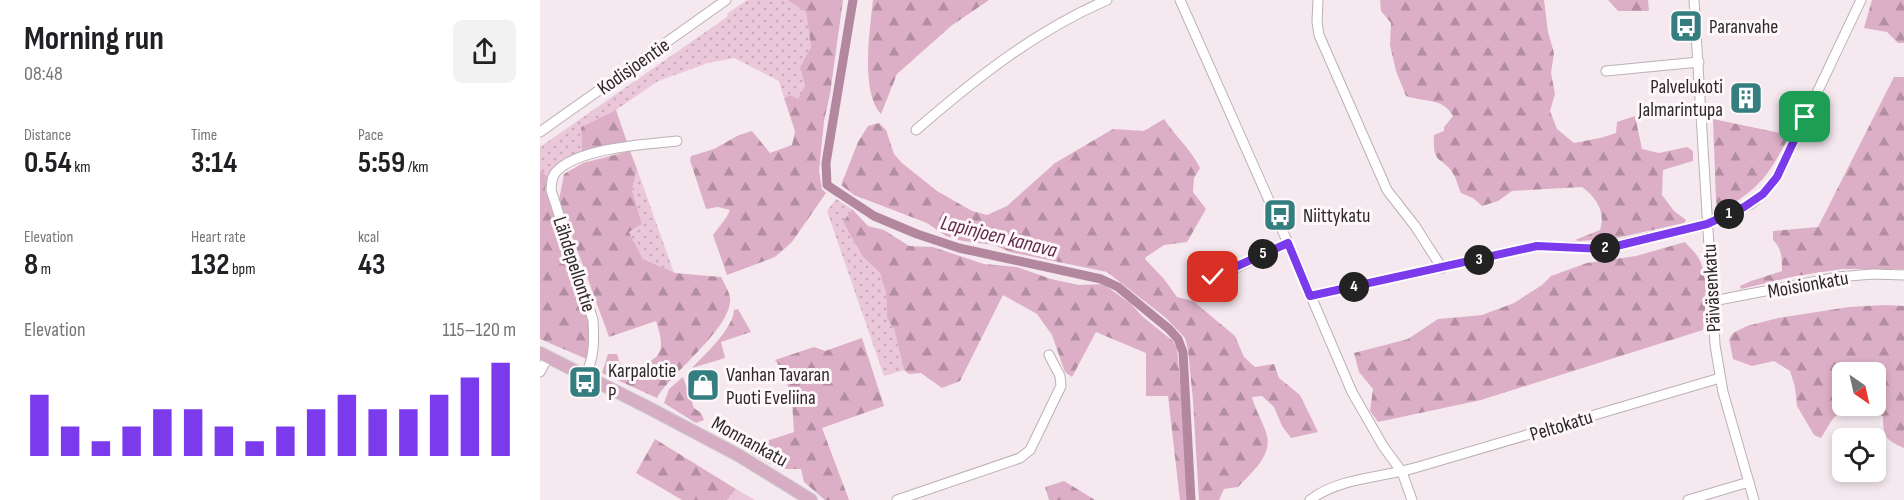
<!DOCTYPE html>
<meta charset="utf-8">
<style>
:root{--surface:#fff;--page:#f2f2f2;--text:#202124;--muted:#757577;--accent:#7c3aed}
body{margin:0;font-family:"Sofia Sans Condensed",sans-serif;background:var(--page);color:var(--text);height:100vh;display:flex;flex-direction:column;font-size:22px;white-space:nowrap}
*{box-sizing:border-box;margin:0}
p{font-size:20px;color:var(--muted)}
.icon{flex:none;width:33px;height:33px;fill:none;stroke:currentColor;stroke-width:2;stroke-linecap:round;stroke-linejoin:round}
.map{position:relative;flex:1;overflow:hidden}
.panel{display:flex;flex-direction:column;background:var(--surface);width:540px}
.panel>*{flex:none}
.needle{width:39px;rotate:146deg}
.buttons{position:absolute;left:1292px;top:362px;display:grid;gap:12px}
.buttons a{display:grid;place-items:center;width:54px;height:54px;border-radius:9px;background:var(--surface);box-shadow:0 3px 9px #0003;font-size:30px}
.pin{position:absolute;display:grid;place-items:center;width:51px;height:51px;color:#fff;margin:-26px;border-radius:12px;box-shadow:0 3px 9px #0006}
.km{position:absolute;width:30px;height:30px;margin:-15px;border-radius:50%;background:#222;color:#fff;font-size:16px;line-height:30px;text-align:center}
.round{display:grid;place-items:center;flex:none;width:63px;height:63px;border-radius:9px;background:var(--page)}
.overview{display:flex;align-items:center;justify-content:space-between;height:102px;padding:0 24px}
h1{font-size:33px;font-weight:700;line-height:45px}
.stats{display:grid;grid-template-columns:repeat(3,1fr);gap:9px;height:102px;padding:6px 24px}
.stats div{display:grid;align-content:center}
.stats b{font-size:30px;font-weight:700}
.stats small{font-size:16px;font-weight:400}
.stats p{font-size:16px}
.chart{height:168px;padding:12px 24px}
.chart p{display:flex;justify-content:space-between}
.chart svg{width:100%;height:108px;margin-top:6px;stroke:var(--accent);stroke-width:6}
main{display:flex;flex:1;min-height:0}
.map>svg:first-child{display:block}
.grass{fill:url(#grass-dots)}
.forest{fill:url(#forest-firs)}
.park{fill:url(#park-crowns)}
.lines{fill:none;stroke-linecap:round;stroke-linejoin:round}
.canal{stroke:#b3889f;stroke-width:9}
.minor-casing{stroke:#bcb0b6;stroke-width:11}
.major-casing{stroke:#cdcccc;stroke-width:14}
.minor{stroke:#fff;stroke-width:9}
.major{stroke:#d7adc4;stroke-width:12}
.route-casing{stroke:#fff;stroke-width:12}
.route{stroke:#7c3aed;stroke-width:8}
.labels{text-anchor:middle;stroke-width:6;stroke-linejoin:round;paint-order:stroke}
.poi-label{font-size:20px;fill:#2d292b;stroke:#fff8fb;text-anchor:start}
.street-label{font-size:20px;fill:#2d292b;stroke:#fff8fb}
.water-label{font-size:21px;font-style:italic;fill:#622a4b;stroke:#fff8fb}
</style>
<main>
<section class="panel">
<div class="overview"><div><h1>Morning run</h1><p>08:48</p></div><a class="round"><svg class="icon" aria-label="share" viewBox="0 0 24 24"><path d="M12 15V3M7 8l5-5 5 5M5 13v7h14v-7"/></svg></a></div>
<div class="stats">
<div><p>Distance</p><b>0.54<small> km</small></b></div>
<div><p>Time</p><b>3:14</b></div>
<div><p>Pace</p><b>5:59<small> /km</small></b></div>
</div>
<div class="stats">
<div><p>Elevation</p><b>8<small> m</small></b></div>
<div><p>Heart rate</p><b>132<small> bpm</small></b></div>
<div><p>kcal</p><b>43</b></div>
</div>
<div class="chart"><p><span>Elevation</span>115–120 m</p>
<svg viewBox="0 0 160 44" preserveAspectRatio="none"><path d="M5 44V19M15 44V32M25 44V38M35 44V32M45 44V25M55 44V25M65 44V32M75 44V38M85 44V32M95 44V25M105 44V19M115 44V25M125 44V25M135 44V19M145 44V12M155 44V6"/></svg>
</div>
</section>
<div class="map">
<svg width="1364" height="500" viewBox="0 0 1364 500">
<defs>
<pattern id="grass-dots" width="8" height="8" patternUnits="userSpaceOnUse" patternTransform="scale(1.5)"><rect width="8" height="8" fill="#eac7d9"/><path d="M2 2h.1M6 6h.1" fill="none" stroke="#c9abba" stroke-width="1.8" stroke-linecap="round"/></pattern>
<pattern id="forest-firs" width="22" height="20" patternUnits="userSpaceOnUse" patternTransform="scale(1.5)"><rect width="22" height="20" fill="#dcafc6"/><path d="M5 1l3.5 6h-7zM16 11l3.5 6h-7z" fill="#b38ea1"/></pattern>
<pattern id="park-crowns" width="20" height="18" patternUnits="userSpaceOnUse" patternTransform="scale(1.5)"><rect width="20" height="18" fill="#eac7d9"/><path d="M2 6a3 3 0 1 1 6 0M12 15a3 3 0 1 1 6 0" fill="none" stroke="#c9abba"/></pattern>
</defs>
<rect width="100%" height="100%" fill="#f5e9ef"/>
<!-- grass -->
<g class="grass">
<path d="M207,0H247L266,12L271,47L260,67L265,86L258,100L250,95L244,98L239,81L194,58L168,63L118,81L76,110L41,127L42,152C27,158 17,163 8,177L0,170V147L187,17L188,13Z"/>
<polygon points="97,169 134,273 103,259 89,232 102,224 92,190"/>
<polygon points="296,199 312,209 303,222 323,257 340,273 346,293 347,318 354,329 364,370 344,376 287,211"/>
</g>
<!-- forest -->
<g class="forest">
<polygon points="247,0 303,0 290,94 284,121 279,171 282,189 286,193 252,242 235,257 187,275 173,235 186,218 190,210 178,207 166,209 150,160 151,156 174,149 199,135 212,131 230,153 252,145 255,131 244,98 250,95 258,99 265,86 260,67 271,47 266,12"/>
<path d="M333,0H449L411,26L357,74L341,114C320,92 330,28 333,0Z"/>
<path d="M840,0H1004L1008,32L1014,53L1011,73L1015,94L1010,111L1017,129L1034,143L1060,138L1076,133L1077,122L1095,116L1102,149L1119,153L1147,147L1153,151V161L1123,170L1122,195L1134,211L1146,220L1144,223L1072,239L1038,241L1035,240L1060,230C1066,212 1056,197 1042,187L972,191L958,201L942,206L933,198L921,193C918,187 917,180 914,175C903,155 892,167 894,135L904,131V127L913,116C904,98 883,102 866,96L856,71L850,45L851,23L841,11Z"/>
<polygon points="1068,0 1108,0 1109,11 1078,11"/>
<polygon points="1332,0 1364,0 1364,43 1358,43 1347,32 1324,28"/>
<path d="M1354,77H1364V269H1302L1256,276L1201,289L1200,286L1211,281L1242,271C1242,258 1242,249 1233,240V231L1278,227Z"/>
<polygon points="76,110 87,142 42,152 41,127"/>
<path d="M624,119C635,136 651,149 660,168L654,178L653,192L666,209L647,242L624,245L606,257L605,259L624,279L637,297L653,301L695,336L704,357L715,367L734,364L739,378L760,395L778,432L751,438L742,426L734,407L722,396L712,397C715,410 724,423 727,436C732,456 710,474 698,487L684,489L679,500H659L653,401L648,349L645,338L626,318L567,272L470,252L454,245L423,241L406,236L387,223L314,195L301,185L318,142L328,126L339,123L346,130L354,154L362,163L397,191L432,211L447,215L467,206L515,163L573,129L604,131Z"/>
<path d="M1173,119L1250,135C1229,173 1224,185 1186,208L1181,209L1177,206L1176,201Z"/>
<path d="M90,151L97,169L92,190L102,224L89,232L103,259L135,273L181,277C184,283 189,291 190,298C193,327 131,373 117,398L62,373L68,354H77L79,362L88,368C121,361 127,353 116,321L69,337L19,200L24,174L43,163Z"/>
<polygon points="0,170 8,177 5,189 51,324 49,360 0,339"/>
<polygon points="312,209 328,226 344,230 369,246 393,247 444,264 477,267 511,279 539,285 563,284 590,303 603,317 633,341 637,348 641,392 648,500 640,500 628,396 606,396 606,353 556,332 532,377 525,372 512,335 497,314 463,295 420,381 402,388 381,373 369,374 364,370 354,329 347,318 346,293 340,273 323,257 303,222"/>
<path d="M1145,242C1149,247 1155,252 1158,257C1170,277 1165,308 1163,330L941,400L838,422L830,411L833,389L819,372L814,353L868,339L898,319L942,315L974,303L1002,285L1011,276L1047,263L1096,256Z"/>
<path d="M1345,305L1364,306V448C1346,440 1343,437 1343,417L1330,405H1335V372H1302V405H1305L1292,420L1281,438L1274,435L1257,406L1255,387L1250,371L1234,361L1212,366L1193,359L1189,339L1193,333L1207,326L1238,318L1309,307Z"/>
<path d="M198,309L211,332L181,342L185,358L152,368C165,354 193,329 194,310Z"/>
<path d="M322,338L344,406L282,428L309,500H285L264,482L261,469H240L212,454L208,447L254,432C253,406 251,381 235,360L274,347L285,351Z"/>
<polygon points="143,377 154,408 161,413 164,420 156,423 124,403 129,389"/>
<polygon points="115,439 196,489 187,500 142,500 96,473"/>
<polygon points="524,481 555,500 509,500 505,487"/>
</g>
<!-- park -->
<polygon class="park" points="196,489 215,500 187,500"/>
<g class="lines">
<!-- canal -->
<polyline class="canal" points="313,0 286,163 287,185 334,216 377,234 419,248 561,279 578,287 629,329 638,339 643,352 651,500"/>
<defs>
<g id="minor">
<polyline points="640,0 755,259 812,392 843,446 862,472 872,500"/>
<polyline points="778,0 777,22 779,35 847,190 875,226 902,268"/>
<polyline points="1154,0 1175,345 1183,392 1214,500"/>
<polyline points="1066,71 1159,62"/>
<path d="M376,130C435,79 495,31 567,0"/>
<polyline points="0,132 186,0"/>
<polyline points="666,282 748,243"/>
<polyline points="770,296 997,246 1064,248 1167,224 1211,204 1223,194 1237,177 1321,0"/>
<polyline points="1173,301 1298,277 1333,274 1364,275"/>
<polyline points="0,372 8,357"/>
<path d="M45,375C55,357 54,340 53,320L11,190C12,183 11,177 16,172C37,148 107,144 137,141"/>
<polyline points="357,500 480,458 490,450 521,386 520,376 509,355"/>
<path d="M770,500C800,477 842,478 878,467C979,438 1079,407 1180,378"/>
<polyline points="1148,500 1209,482"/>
</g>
<polyline id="major" points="0,353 109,408 198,455 271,500"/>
</defs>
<!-- minor casing -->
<use href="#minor" class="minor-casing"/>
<!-- major casing -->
<use href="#major" class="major-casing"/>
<!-- minor -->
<use href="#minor" class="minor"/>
<!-- major -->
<use href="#major" class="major"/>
</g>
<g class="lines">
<defs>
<polyline id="route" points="673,277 748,243 770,296 997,246 1064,249 1167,224 1204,207 1223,194 1237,177 1265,117"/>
</defs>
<!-- route casing -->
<use href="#route" class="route-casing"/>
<!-- route -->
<use href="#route" class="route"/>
</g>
<!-- icons -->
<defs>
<symbol id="bus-square" viewBox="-11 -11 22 22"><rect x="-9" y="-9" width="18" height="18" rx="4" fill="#357e7f" stroke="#fff8fb"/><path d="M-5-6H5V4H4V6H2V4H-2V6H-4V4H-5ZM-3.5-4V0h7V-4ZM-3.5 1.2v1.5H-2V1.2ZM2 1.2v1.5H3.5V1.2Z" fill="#fff"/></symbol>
<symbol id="building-square" viewBox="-11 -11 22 22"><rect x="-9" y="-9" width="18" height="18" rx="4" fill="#357e7f" stroke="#fff8fb"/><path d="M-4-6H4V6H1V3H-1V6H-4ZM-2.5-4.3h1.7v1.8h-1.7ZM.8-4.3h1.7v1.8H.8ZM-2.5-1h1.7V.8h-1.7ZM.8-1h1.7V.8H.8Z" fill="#fff"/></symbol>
<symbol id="shop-square" viewBox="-11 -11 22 22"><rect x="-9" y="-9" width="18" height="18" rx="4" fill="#357e7f" stroke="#fff8fb"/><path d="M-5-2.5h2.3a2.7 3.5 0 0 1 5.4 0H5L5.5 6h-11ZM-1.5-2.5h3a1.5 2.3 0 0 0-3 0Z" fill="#fff"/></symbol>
</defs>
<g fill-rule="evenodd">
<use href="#bus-square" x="1127" y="7" width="38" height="38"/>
<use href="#building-square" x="1187" y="79" width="38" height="38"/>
<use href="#bus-square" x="721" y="196" width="38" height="38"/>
<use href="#bus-square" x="26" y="363" width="38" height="38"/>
<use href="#shop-square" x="144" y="366" width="38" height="38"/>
</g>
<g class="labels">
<!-- poi labels -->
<g class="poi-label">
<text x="1169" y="33">Paranvahe</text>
<text x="1183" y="93" text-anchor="end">Palvelukoti<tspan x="1183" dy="23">Jalmarintupa</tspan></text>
<text x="763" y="222">Niittykatu</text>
<text x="68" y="377">Karpalotie<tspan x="68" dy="23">P</tspan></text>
<text x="186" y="381">Vanhan Tavaran<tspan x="186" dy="23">Puoti Eveliina</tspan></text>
</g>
<!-- street labels -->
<g class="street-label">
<text transform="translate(93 66) rotate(-35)" y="7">Kodisjoentie</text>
<text transform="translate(35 264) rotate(72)" y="7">Lähdepellontie</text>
<text transform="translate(1268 284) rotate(-10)" y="7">Moisionkatu</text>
<text transform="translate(1171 288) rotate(-93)" y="7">Päiväsenkatu</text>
<text transform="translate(1021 425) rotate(-17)" y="7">Peltokatu</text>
<text transform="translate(210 441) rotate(29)" y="7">Monnankatu</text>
</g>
<!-- water labels -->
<g class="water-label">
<text transform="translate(459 236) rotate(14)" y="7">Lapinjoen kanava</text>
</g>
</g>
</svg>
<div class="buttons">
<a><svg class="needle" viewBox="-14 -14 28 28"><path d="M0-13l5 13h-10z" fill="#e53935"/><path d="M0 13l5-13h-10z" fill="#757577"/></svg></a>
<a><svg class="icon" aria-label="locate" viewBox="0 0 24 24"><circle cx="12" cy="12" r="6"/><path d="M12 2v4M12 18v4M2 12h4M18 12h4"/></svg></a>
</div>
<div class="pin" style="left:1265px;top:117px;background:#1e9e55"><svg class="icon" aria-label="arrive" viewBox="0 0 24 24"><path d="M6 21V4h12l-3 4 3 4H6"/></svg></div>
<div class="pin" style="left:673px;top:277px;background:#d93025"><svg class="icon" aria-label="check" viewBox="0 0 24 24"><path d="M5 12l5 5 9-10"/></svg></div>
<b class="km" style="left:1189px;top:214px">1</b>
<b class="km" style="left:1065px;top:248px">2</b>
<b class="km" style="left:939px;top:260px">3</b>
<b class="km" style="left:814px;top:287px">4</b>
<b class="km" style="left:723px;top:254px">5</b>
</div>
</main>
